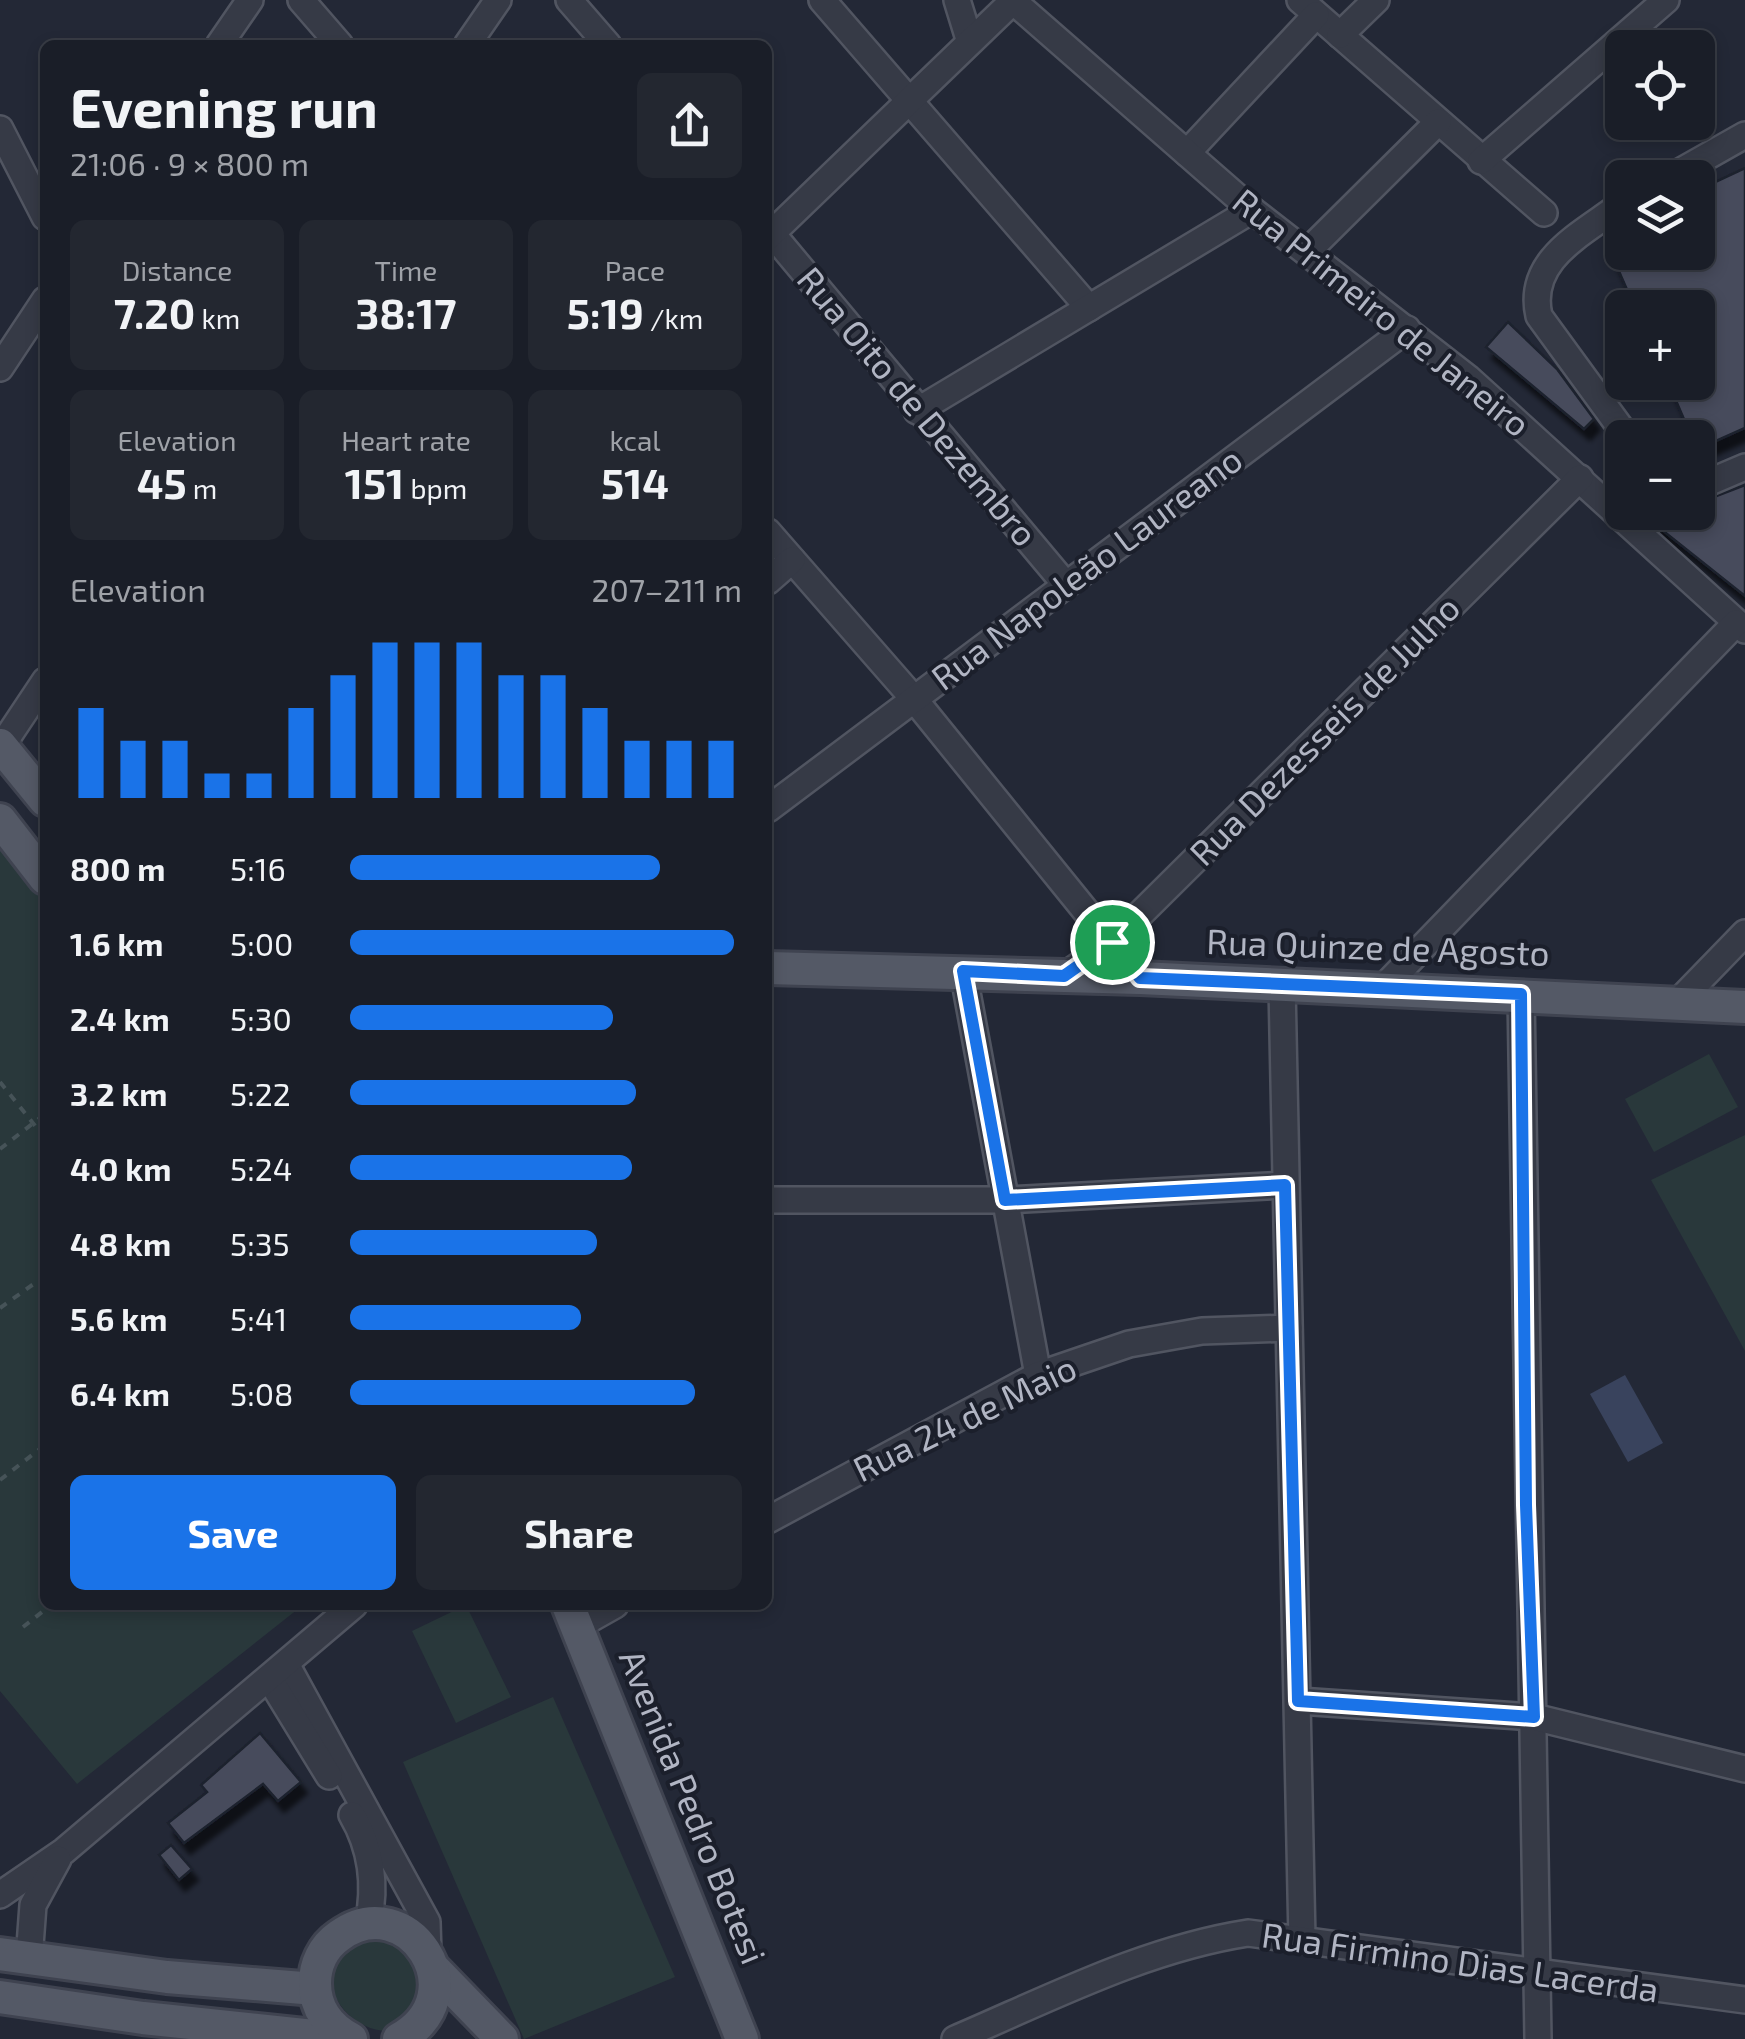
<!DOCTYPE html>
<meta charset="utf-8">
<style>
:root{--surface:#1a1e28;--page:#232730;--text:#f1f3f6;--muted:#9fa2a8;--line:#383c45;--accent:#1a73e8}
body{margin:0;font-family:"Exo 2",sans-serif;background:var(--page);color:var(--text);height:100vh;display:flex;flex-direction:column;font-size:38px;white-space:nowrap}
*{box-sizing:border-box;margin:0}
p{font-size:32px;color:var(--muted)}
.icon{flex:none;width:55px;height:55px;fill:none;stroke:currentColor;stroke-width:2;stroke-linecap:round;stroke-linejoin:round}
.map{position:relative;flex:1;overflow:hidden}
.panel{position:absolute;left:40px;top:40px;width:732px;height:1570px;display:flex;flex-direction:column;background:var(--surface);border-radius:15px;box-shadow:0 5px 15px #0003,0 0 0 2px var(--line)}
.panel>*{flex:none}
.controls{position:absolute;left:1605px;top:30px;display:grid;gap:20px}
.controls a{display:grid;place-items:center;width:110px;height:110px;border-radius:15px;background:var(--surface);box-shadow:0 5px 15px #0003,0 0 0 2px var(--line);font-size:50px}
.pin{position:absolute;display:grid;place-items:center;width:85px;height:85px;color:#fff;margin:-42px;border:5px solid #fff;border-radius:50%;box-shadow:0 2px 10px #0007}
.round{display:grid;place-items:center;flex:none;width:105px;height:105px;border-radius:15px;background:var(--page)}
.overview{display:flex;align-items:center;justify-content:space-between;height:170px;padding:0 30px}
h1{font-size:55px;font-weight:700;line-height:75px}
.stats{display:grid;grid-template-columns:repeat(3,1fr);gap:15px;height:170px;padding:10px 30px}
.stats div{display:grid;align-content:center;border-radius:15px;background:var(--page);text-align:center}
.stats b{font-size:42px;font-weight:700}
.stats small{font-size:28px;font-weight:400}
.stats p{font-size:28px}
.chart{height:280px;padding:20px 30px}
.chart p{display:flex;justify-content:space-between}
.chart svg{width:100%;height:180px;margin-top:10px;stroke:var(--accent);stroke-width:6}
.button{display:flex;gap:20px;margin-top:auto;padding:20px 30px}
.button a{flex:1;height:115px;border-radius:15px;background:var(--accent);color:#fff;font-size:40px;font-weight:700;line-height:115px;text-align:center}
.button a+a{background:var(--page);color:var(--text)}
ul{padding:0 30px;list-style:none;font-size:32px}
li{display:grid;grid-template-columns:160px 120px 1fr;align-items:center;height:75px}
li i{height:25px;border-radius:12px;background:var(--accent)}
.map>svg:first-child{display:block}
.green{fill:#29383b}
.water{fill:#39435d}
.building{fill:#474b5c;stroke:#1d212d;stroke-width:2.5;filter:url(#shadow)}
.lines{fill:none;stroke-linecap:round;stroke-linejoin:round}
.minor-casing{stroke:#515561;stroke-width:30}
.major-casing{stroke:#3f4350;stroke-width:38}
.path{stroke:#465358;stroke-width:4;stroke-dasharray:8 8;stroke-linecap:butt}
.minor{stroke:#363a46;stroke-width:25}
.major{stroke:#545966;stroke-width:32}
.route-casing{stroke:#fff;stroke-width:20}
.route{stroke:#1a73e8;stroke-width:12}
.labels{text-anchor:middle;stroke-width:8;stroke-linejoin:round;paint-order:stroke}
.street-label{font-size:35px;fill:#b1b5c3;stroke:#1b1f2b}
</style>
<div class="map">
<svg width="1745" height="2039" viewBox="0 0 1745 2039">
<defs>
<filter id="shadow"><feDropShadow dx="6" dy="11" stdDeviation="2.5" flood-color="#0009"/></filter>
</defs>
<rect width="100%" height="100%" fill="#232836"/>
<!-- green -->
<g class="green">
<polygon points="0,849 45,903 45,1605 303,1605 77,1784 0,1691"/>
<polygon points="1709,1054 1738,1107 1654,1152 1625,1099"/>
<polygon points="1745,1135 1745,1351 1651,1180"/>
<polygon points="466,1605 511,1697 456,1723 412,1631"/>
<polygon points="553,1697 675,1977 524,2039 403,1762"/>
<path d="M385,1936L413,1950L426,1994C418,2004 407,2024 395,2030C347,2039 301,1967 353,1943C362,1938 375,1938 385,1936Z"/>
</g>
<!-- water -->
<polygon class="water" points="1625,1375 1663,1443 1628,1462 1590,1394"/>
<!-- building -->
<g class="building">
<polygon points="1745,168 1745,428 1698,449 1698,438 1692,438 1668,382 1698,382 1698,308 1635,308 1604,237 1622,225 1622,252 1698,252 1698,190"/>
<polygon points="1508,322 1557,369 1594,419 1584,429 1486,347"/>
<polygon points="1745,485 1745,596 1652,522 1673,512 1698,512 1698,503"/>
<polygon points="260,1733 301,1782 278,1801 263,1784 184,1843 168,1823 207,1792 201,1785"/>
<polygon points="171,1845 192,1869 179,1880 159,1855"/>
</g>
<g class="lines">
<defs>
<g id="minor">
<polyline points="301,0 340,45"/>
<polyline points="569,0 608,45"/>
<polyline points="822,0 1089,308"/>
<polyline points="957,0 969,39"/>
<polyline points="1300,0 1544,213"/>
<polyline points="1340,35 1376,0"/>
<polyline points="219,45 250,0"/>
<polyline points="467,45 498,0"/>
<polyline points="0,129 45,217"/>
<polyline points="1187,153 1316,15"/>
<polyline points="1481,161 1666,0"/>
<polyline points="1669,178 1745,135"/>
<path d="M1622,204C1583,234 1526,259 1539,316L1628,438"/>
<polyline points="768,229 1066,585"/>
<polyline points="768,237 1013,1 1252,210 1468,378 1745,630"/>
<polyline points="1307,252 1438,122"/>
<polyline points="0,368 45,300"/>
<polyline points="917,411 1252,210"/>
<polyline points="1698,487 1745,467"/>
<polyline points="768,532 914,699 1140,978"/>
<polyline points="768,581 792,560"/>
<polyline points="1,747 45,681"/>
<polyline points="768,809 1407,329"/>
<polyline points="963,971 1038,1375"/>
<polyline points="1064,976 1112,942 1580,478"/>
<polyline points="1282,986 1302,1940"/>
<polyline points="1383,988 1736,623"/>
<polyline points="1521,994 1538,2039"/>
<polyline points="1679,1001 1745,933"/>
<polyline points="768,1200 1005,1200 1285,1185"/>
<polyline points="768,1520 1038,1375 1129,1344 1202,1331 1289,1328"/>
<polyline points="576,1627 615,1605"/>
<polyline points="286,1664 427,1922 428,1955"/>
<polyline points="269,1678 329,1776"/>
<polyline points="1299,1701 1534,1717 1745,1769"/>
<path d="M352,1815C372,1849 376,1886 368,1924"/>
<polyline points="0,1895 64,1851 354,1605"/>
<polyline points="29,1959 33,1905 58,1859"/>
<path d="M955,2039C1051,1998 1145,1949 1248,1933L1745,2000"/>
</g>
<g id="major">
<polyline points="0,745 45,800"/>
<polyline points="0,820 45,878"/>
<polyline points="768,968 1140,978 1745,1007"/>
<polyline points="568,1605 742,2039"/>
<polyline points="0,1954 167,1977 315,1989"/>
<polyline points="434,1969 502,2039"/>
<polyline points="0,1997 143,2018 342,2039"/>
<path d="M351,2039C330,2028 315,2009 315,1983C315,1965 323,1947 339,1936C407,1886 480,1994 399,2039"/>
</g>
</defs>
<!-- minor casing -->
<use href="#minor" class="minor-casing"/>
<!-- major casing -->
<use href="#major" class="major-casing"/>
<!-- path -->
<g class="path">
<polyline points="0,1082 45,1138"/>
<polyline points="0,1149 45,1114"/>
<polyline points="0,1308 35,1283"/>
<polyline points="0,1480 45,1445"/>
<polyline points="23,1627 51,1605"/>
</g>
<!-- minor -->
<use href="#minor" class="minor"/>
<!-- major -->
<use href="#major" class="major"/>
</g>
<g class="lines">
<defs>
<polygon id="route" points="1112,942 1140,978 1521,994 1526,1505 1534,1717 1298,1701 1285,1185 1005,1200 963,971 1064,976"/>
</defs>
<!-- route casing -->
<use href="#route" class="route-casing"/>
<!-- route -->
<use href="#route" class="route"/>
</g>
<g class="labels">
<!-- street labels -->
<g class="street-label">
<text transform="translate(1381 313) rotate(39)" y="12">Rua Primeiro de Janeiro</text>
<text transform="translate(917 407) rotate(50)" y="12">Rua Oito de Dezembro</text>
<text transform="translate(1087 569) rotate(-37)" y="12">Rua Napoleão Laureano</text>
<text transform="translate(1325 731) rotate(-45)" y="12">Rua Dezesseis de Julho</text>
<text transform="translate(1378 948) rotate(2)" y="12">Rua Quinze de Agosto</text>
<text transform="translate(965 1419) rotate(-26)" y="12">Rua 24 de Maio</text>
<text transform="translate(692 1807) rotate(68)" y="12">Avenida Pedro Botesi</text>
<text transform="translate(1460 1963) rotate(8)" y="12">Rua Firmino Dias Lacerda</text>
</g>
</g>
</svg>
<div class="controls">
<a><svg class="icon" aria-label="locate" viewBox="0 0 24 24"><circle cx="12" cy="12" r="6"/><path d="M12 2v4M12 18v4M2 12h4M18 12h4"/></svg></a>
<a><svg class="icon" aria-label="layers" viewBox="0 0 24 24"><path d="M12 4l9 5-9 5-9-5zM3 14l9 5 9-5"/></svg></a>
<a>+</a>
<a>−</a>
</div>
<div class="pin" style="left:1112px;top:942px;background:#1e9e55"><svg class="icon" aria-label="arrive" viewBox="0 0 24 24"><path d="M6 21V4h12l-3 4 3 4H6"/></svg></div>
<section class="panel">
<div class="overview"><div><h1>Evening run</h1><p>21:06 · 9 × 800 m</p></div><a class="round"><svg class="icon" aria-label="share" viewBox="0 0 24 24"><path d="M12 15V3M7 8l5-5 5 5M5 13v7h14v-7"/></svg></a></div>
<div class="stats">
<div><p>Distance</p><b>7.20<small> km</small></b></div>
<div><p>Time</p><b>38:17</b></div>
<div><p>Pace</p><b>5:19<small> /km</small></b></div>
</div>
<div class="stats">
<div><p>Elevation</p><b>45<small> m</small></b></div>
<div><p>Heart rate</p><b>151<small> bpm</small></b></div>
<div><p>kcal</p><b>514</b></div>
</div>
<div class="chart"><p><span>Elevation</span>207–211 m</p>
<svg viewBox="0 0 160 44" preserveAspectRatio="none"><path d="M5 44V22M15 44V30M25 44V30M35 44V38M45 44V38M55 44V22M65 44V14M75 44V6M85 44V6M95 44V6M105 44V14M115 44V14M125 44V22M135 44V30M145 44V30M155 44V30"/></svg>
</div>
<ul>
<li><b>800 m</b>5:16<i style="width:79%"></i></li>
<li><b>1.6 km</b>5:00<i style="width:98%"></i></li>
<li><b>2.4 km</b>5:30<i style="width:67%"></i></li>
<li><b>3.2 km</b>5:22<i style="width:73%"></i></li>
<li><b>4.0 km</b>5:24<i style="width:72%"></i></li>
<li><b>4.8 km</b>5:35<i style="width:63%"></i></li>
<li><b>5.6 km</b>5:41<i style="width:59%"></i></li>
<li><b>6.4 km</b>5:08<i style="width:88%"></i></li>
</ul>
<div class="button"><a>Save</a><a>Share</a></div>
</section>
</div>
